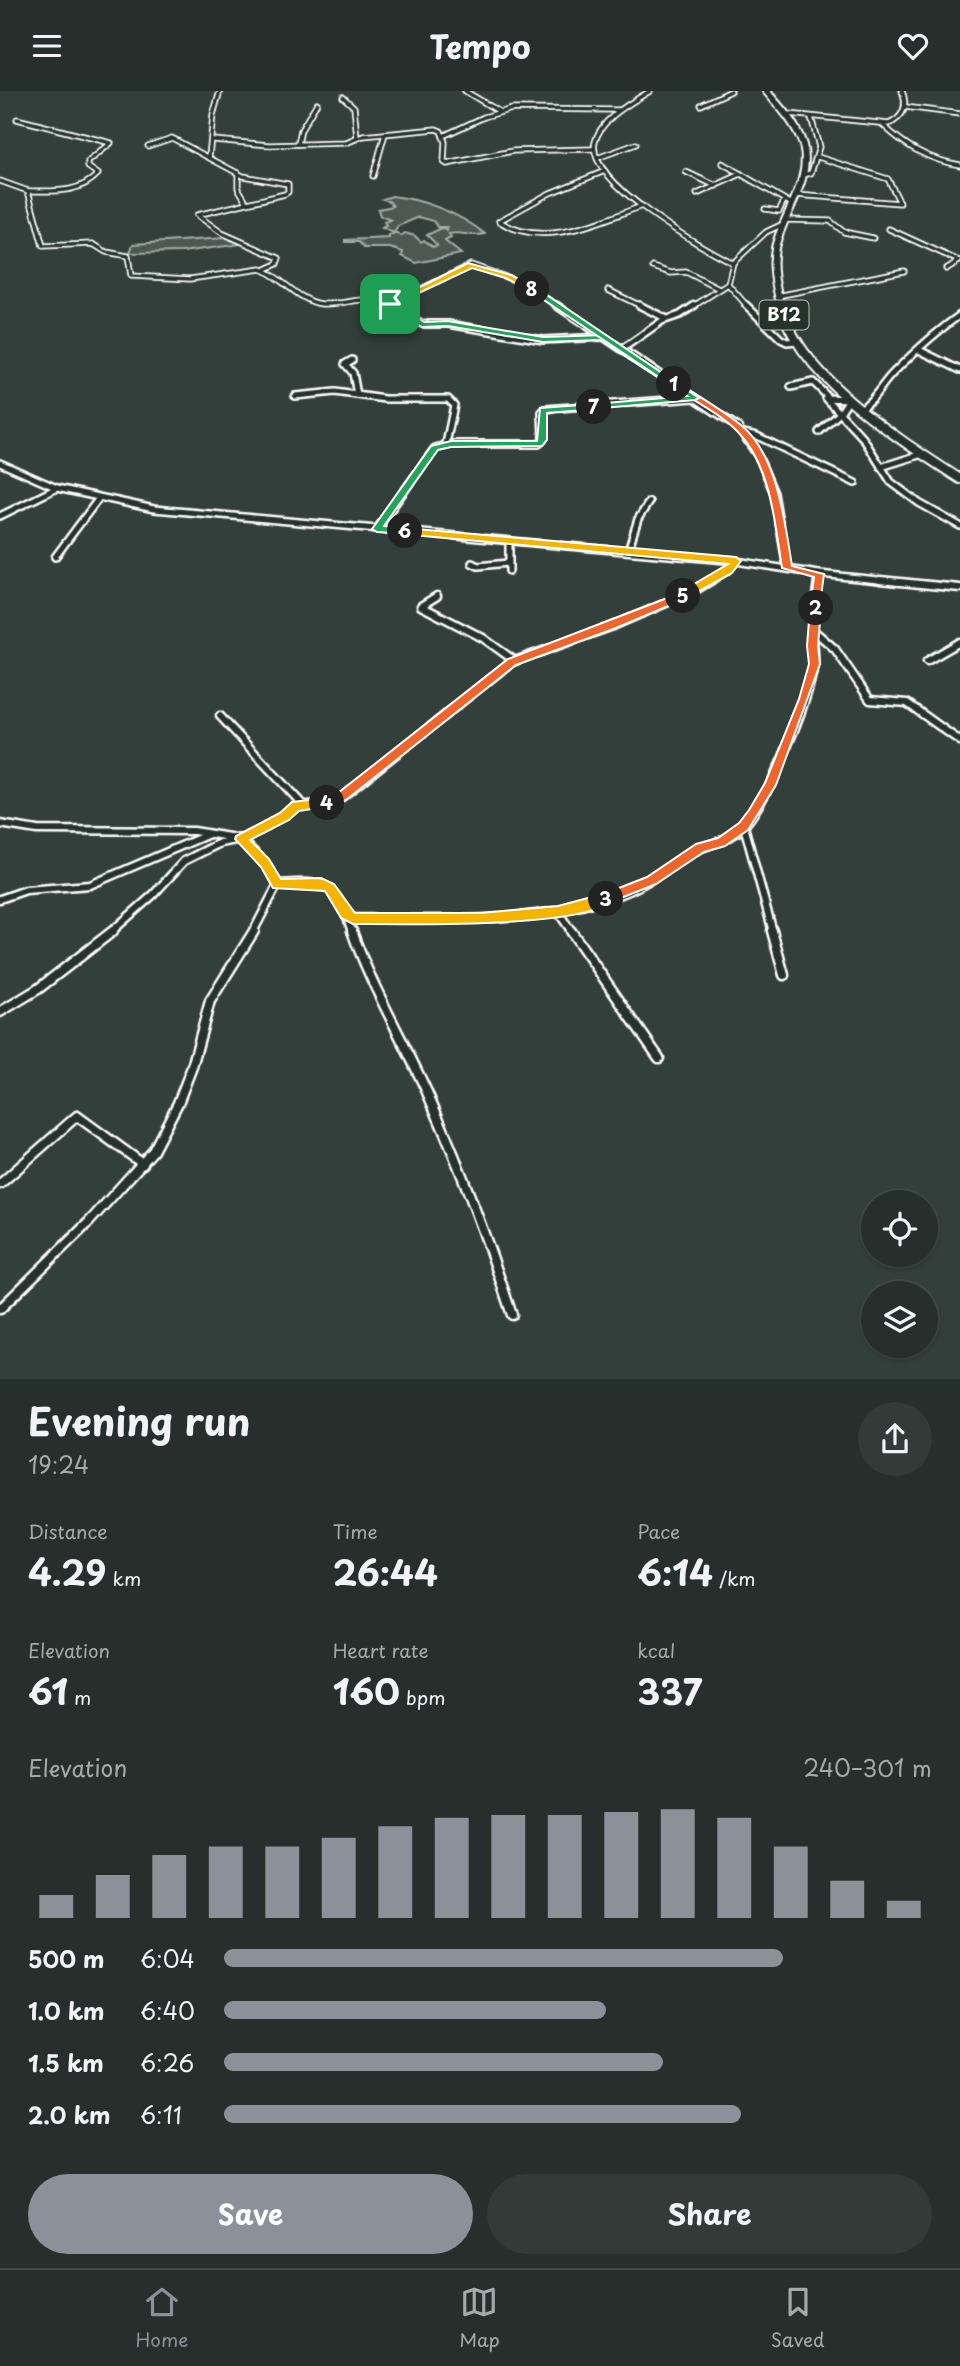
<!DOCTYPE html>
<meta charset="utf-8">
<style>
:root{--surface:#262f2c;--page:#323b38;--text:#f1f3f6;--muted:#a4a9a9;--line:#424a48;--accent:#8c9099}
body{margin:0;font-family:"Playpen Sans",sans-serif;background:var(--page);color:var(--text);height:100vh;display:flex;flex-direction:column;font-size:26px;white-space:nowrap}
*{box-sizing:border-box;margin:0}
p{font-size:23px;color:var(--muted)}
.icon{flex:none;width:38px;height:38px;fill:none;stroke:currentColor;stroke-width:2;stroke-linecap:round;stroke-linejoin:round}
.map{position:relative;height:1288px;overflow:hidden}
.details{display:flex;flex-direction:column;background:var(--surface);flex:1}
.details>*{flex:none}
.buttons{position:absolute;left:861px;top:1099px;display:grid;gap:14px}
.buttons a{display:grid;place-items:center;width:77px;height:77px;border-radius:50%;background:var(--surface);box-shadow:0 2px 5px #0004,0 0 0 2px var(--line);font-size:35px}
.pin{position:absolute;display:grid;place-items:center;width:60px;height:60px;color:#fff;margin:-30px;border-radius:14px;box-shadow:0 4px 10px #0006}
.km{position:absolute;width:35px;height:35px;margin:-18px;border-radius:50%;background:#222;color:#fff;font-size:19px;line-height:35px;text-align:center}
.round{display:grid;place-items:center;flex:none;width:74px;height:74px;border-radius:37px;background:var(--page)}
.headline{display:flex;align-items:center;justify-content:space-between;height:119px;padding:0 28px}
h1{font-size:38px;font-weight:700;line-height:52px}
.stats{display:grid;grid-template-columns:repeat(3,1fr);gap:10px;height:119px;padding:7px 28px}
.stats div{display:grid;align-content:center}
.stats b{font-size:35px;font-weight:700}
.stats small{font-size:19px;font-weight:400}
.stats p{font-size:19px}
.chart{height:196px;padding:14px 28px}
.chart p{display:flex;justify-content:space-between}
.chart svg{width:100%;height:126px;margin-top:7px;stroke:var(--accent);stroke-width:6}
.cta{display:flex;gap:14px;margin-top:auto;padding:14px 28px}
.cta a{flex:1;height:80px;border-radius:42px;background:var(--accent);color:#fff;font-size:28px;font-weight:700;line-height:80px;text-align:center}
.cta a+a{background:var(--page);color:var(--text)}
ul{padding:0 28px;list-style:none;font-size:23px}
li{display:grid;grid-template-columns:112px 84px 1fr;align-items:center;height:52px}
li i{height:18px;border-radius:9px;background:var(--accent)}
header{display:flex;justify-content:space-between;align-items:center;height:91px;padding:0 28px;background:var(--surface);font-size:32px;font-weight:700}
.tabs{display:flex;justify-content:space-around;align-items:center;height:98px;border-top:2px solid var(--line);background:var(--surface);font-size:19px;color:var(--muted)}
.tabs a{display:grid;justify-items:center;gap:4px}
.tabs .selected{color:var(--accent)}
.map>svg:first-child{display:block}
.green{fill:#4d5853;stroke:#a6aca9;stroke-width:2}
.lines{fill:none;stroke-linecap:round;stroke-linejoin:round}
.street-far3-casing{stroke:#fff;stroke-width:7}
.street-far2-casing{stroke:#fff;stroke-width:10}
.street-far1-casing{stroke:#fff;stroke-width:11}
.street-casing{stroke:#fff;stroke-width:13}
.highway-far1-casing{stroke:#fff;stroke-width:10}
.highway-casing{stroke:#fff;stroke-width:12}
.street-far3{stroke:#26332d;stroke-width:3.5}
.street-far2{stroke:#26332d;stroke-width:5}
.street-far1{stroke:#26332d;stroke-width:6}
.street{stroke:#26332d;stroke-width:8}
.highway-far1{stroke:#26332d;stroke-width:6}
.highway{stroke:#26332d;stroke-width:8}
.split-1{fill:#22a559;stroke:#fff;stroke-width:2}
.split-2{fill:#f0652b;stroke:#fff;stroke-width:2}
.split-3{fill:#f0652b;stroke:#fff;stroke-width:2}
.split-4{fill:#f5b400;stroke:#fff;stroke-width:2}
.split-5{fill:#f0652b;stroke:#fff;stroke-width:2}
.split-6{fill:#f5b400;stroke:#fff;stroke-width:2}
.split-7{fill:#22a559;stroke:#fff;stroke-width:2}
.split-8{fill:#22a559;stroke:#fff;stroke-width:2}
.split-9{fill:#f5b400;stroke:#fff;stroke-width:2}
.labels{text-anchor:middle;stroke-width:5;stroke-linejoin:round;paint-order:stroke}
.shield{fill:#26332d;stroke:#bec2c0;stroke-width:2}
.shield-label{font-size:18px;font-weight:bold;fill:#fff}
</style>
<header><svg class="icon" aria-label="menu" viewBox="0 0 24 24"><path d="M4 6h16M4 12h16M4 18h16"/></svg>Tempo<svg class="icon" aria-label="heart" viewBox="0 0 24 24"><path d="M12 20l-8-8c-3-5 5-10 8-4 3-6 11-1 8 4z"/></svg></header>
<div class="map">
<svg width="960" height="1288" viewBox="0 0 960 1288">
<rect width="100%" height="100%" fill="#333f3a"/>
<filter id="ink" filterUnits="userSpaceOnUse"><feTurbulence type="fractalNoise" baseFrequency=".0143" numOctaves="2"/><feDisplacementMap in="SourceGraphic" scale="14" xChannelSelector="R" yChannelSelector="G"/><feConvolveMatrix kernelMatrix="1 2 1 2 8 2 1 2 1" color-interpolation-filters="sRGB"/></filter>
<g filter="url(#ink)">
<!-- green -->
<g class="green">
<path d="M392,105C423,108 461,123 485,143C472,147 463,140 449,143L451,147L445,150L461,163L416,172L402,165L403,161L390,157H364L359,151H345V149L389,147V144L397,142L401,145L405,142L415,145L421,151L424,149L433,156L437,154L427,144L442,137L447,140L448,136H438L434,130L419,126L398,135L394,142L382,137L386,135L384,131L391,129L380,125L378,118L393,115L389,110L383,108Z"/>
<polygon points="226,147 241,153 182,161 130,162 133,153"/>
</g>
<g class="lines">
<defs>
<g id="street-far3">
<polyline points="465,0 500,21"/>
<path d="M650,0C631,12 601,27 595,51C585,90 702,157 733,172"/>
<polyline points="343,6 354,16 357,47"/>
<polyline points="701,14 731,0"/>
<polyline points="905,16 960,23"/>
<path d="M788,23L889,33C904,26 908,15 902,0"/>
<path d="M17,28L111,52L88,71V76L98,83C79,103 54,100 28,100"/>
<path d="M883,34C906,56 929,69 960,74"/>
<polyline points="443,45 484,26 512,18 619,19"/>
<polyline points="213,49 270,54 346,52 363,45 436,38 441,40 445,51 444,71 447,73 513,60 593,58"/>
<polyline points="298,53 301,39 317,12"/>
<polyline points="148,55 172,47 243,85 288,93 288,101 285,103 197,124 222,142 279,167 277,173 266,178"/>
<polyline points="209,66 213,24 220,0"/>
<polyline points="597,67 636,53"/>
<polyline points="722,72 792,113"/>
<path d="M605,80L550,102L499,130C543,159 597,131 642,115"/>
<polyline points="686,81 716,95"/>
<polyline points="238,82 238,97 246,110"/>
<polyline points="803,84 811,82 819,56 811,26"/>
<polyline points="373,85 385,43"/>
<path d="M0,90L28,100L43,155L93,153L106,161L128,165L131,185L190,188L261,178C281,185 299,211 322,213C353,214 363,201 397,216"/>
<polyline points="697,103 741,83"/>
<polyline points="796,104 900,112 888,88 818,66"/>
<polyline points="765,118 779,120 784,110"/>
<polyline points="785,129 830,130 844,141 873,147"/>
<polyline points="889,138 959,170"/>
<polyline points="653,176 671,182 686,181 719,198"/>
<polyline points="946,178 959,170"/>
<polyline points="608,199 643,216"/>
<polyline points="777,205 904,180"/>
<polyline points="390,213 471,174 523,192 559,216"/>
<polyline points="692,216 728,193"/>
<polyline points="748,216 728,193 733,172 766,141 783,133"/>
</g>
<g id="street-far2">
<polyline points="394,214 405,225 422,233 448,233 543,249 602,246"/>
<polyline points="556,214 738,336 759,367 774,402 787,477"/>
<polyline points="639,214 667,228"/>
<polyline points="746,214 781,248 787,251 798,250"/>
<polyline points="622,258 662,230 680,224 695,214"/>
<polyline points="919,259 960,279"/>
<polyline points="352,269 345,273 353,282 357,304"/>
<polyline points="791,296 813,291 828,306"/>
<polyline points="295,305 335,301 385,308 448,308 454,314 446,353"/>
<polyline points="849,308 826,307 863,347 891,391 919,412 960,435"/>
<path d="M860,318C875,309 881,294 893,282C914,261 936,241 960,224"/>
<polyline points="819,341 840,322 849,308"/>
<polyline points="743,342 757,345 855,392"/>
<polyline points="0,372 57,397 154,418 736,470 819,483 898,491"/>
<polyline points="881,376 922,363"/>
<polyline points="0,425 57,397"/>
<polyline points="377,438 435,357 451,353 539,353 543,349 542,321 545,318 695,307"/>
<polyline points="509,450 509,480"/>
<polyline points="628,460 638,428 649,411"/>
<polyline points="55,466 99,407"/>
<polyline points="472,472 478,475 508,472"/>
<polyline points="709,491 728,479 736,470"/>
<polyline points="818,491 819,483"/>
</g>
<g id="street-far1">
<polyline points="880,489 960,497"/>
<polyline points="437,505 421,515 483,547 515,570"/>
<polyline points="813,539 835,558 870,609 907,612 960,650"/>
<polyline points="927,570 960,551"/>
<polyline points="220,625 302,713"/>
<polyline points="0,733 37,739 194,740 241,748 265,772 278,793 253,841"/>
<polyline points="744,735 773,841"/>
<path d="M278,793C297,792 323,787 336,805C342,813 344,821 353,827C441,828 532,834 616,805C644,796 665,778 689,763C707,752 730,751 745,734C770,705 808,612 814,574C815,564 813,552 813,542C813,524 816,506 818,489"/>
<polyline points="0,808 26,799 90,794 209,743"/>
<polyline points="558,821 572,841"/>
<polyline points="346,823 352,841"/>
<polyline points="111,841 153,804 184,770 220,752 241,748 261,739 296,715 331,712 342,706 512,571 613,535 694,500 712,489"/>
</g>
<g id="street">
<path d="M352,840C371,895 402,946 426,999C459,1072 487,1148 512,1224"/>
<polyline points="571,840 659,967"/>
<polyline points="772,840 784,884"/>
<polyline points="0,921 38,898 113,840"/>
<polyline points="0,1093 77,1025 143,1073"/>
<polyline points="0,1218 89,1131 153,1060 178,1012 192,976 210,910 254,840"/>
</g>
<path id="highway-far1" d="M766,0C780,16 796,32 803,54C813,89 782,124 775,157C771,177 776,197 781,216"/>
<path id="highway" d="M781,214C798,286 902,350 960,388"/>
</defs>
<!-- street-far3 casing -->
<use href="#street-far3" class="street-far3-casing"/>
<!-- street-far2 casing -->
<use href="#street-far2" class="street-far2-casing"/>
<!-- street-far1 casing -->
<use href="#street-far1" class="street-far1-casing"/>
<!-- street casing -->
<use href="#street" class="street-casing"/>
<!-- highway-far1 casing -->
<use href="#highway-far1" class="highway-far1-casing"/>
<!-- highway casing -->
<use href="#highway" class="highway-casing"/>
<!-- street-far3 -->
<use href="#street-far3" class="street-far3"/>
<!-- street-far2 -->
<use href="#street-far2" class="street-far2"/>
<!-- street-far1 -->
<use href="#street-far1" class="street-far1"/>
<!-- street -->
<use href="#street" class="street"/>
<!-- highway-far1 -->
<use href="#highway-far1" class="highway-far1"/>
<!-- highway -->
<use href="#highway" class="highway"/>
</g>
</g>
<!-- split-1 -->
<polygon class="split-1" points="387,211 393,211 424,231 448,230 543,246 605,244 679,293 671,295 600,249 543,251 448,235 422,236 387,214"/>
<!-- split-2 -->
<path class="split-2" d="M671,291H677C698,305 721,318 741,334C777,363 785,431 792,475L824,483L819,520L810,517L814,486L782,477C775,433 771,375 738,341C720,322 692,309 671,295Z"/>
<!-- split-3 -->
<polygon class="split-3" points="816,513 821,517 818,555 820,573 776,694 748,739 725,755 704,761 656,793 606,813 601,812 601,804 647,786 696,753 718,747 739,732 749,719 765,692 799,608 809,573 807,555 810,517"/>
<!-- split-4 -->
<path class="split-4" d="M327,707L331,709V715L299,720L289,729L250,749L269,768L281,788L321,787L334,793L355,822H481L558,815L606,802L612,808C592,838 394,833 353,833L341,827L325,800L273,797L261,776L235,748L236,745L280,722L292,711Z"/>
<!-- split-5 -->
<polygon class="split-5" points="683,501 688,505 687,507 616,537 516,574 346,709 327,717 323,715 323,709 338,702 508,568"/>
<!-- split-6 -->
<polygon class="split-6" points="405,437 736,466 741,470 732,482 683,509 678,505 679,502 728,473 402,443 400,440"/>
<!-- split-7 -->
<polygon class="split-7" points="594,313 599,316 597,318 547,322 547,349 542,355 451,356 438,359 384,435 409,438 409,443 377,441 372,438 431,355 451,350 537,350 540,317"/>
<!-- split-8 -->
<polygon class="split-8" points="529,196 535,196 699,307 695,309 591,318 590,316 594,313 687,305 529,199"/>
<!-- split-9 -->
<polygon class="split-9" points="468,172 511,184 536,198 529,199 506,187 472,177 393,214 386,213"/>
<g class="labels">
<!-- shield labels -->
<rect class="shield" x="759.5" y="209.5" width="49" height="29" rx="5"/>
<g class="shield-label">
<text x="784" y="230">B12</text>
</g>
</g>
</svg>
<div class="buttons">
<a><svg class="icon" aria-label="locate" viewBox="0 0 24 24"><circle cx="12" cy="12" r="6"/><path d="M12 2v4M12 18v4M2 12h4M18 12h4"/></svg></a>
<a><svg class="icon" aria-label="layers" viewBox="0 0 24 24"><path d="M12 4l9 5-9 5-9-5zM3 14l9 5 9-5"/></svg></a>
</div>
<div class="pin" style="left:390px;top:213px;background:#1e9e55"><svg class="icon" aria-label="arrive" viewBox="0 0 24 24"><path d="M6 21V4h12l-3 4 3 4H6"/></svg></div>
<b class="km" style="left:674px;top:293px">1</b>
<b class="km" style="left:816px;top:517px">2</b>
<b class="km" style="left:606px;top:808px">3</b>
<b class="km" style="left:327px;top:712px">4</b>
<b class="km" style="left:683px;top:505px">5</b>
<b class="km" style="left:405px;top:440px">6</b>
<b class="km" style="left:594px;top:316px">7</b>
<b class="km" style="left:532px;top:198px">8</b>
</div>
<section class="details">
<div class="headline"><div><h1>Evening run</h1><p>19:24</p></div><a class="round"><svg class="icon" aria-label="share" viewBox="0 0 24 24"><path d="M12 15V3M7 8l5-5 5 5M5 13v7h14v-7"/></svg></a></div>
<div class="stats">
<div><p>Distance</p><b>4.29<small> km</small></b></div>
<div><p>Time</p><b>26:44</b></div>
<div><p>Pace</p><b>6:14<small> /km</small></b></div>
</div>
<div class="stats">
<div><p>Elevation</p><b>61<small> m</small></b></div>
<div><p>Heart rate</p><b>160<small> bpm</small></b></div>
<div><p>kcal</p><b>337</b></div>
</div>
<div class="chart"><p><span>Elevation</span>240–301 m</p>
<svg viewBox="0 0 160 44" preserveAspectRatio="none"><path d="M5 44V36M15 44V29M25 44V22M35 44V19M45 44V19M55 44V16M65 44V12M75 44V9M85 44V8M95 44V8M105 44V7M115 44V6M125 44V9M135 44V19M145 44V31M155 44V38"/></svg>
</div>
<ul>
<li><b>500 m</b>6:04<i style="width:79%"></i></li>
<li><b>1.0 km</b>6:40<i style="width:54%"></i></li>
<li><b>1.5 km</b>6:26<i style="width:62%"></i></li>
<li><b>2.0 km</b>6:11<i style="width:73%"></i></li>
</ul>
<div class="cta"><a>Save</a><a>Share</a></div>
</section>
<nav class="tabs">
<a class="selected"><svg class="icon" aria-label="home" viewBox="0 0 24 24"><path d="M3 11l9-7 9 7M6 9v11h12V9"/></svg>Home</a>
<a><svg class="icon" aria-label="map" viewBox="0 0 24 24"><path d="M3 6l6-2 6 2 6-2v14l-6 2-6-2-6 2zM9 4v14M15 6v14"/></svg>Map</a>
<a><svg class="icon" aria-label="saved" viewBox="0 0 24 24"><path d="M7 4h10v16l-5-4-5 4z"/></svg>Saved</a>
</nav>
